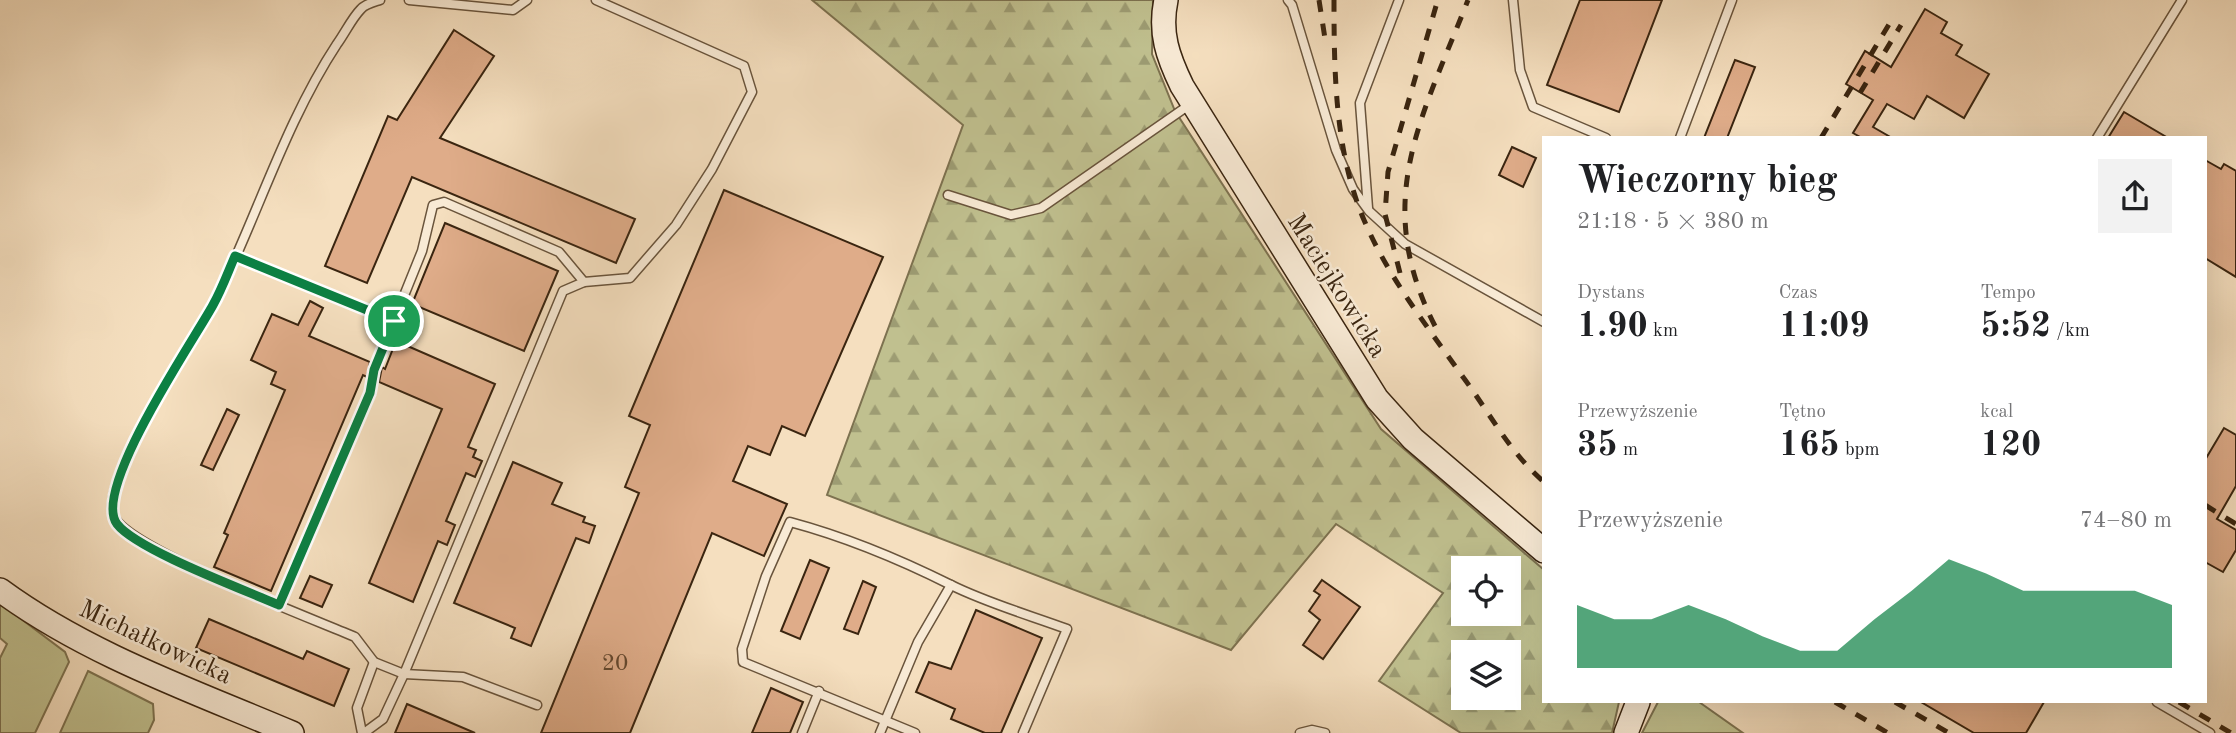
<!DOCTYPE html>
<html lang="pl">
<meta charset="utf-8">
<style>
:root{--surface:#fff;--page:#f2f2f2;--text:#202124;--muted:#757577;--accent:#0b8043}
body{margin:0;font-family:"Old Standard TT",serif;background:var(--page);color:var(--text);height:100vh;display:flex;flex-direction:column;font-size:26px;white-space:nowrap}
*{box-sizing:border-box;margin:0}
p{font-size:23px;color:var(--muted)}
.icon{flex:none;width:38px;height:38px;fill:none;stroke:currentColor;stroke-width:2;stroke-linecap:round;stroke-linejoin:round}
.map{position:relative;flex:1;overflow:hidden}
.sheet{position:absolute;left:1542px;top:136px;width:665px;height:567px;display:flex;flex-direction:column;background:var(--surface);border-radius:0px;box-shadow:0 7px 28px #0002}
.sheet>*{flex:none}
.buttons{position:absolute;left:1451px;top:556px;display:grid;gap:14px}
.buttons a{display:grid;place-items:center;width:70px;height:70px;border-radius:0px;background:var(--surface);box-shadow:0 7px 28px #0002;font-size:35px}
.pin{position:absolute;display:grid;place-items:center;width:60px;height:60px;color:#fff;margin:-30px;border:4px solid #fff;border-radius:50%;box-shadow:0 2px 7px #0007}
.round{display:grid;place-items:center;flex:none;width:74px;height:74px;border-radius:0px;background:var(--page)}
.headline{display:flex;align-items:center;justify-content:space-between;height:119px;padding:0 35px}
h1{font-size:38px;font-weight:700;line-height:52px}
.metrics{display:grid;grid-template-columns:repeat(3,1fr);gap:10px;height:119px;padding:7px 35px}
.metrics div{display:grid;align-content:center}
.metrics b{font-size:35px;font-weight:700}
.metrics small{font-size:19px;font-weight:400}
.metrics p{font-size:19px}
.chart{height:196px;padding:14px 35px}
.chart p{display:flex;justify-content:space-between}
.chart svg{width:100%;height:126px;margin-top:7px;fill:var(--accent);opacity:.7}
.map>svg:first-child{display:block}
.green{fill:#c0c08f;stroke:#7d7250;stroke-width:2}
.forest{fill:url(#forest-firs);stroke:#7d7250;stroke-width:2;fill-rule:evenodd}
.building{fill:#dfac89;stroke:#3a2510;stroke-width:2}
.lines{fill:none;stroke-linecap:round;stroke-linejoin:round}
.lane-casing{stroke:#69543c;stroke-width:11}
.secondary-casing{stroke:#3a2510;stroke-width:26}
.lane{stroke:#f8ead5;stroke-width:8}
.secondary{stroke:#f8ead5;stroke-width:23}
.rail{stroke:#3a2510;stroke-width:5;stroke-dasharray:12 12;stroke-linecap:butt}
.route-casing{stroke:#fff;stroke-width:14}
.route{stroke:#0b8043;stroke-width:9}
.labels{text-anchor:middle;stroke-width:5;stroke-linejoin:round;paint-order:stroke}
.number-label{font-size:23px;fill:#63472e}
.street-label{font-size:26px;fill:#3a2510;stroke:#f8ead5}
</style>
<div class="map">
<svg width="2236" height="733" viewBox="0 0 2236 733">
<defs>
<pattern id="forest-firs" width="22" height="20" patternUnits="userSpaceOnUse" patternTransform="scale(1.75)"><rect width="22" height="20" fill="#c0c08f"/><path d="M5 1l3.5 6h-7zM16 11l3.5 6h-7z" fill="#9d9c73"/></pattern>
</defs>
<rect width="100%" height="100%" fill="#f5dfbf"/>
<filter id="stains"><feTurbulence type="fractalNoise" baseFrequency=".00286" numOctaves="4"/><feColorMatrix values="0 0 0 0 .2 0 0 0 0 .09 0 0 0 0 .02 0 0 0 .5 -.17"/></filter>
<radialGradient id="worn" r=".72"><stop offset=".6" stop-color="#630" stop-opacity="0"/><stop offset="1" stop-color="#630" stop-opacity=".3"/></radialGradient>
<!-- green -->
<g class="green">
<polygon points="0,603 65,652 69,662 35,733 0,733 0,658 7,644 0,638"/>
<polygon points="88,671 153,704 154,720 148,733 60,733"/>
<polygon points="1658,702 1699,702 1743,733 1642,733"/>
</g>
<!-- forest -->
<path class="forest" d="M812,0H1153L1152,54L1175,111L1381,429L1543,569L1544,702H1619L1612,733H1461L1379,681L1443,593L1336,524L1231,650L827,495L963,125ZM1463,569H1508V614H1463ZM1463,653H1508V698H1463Z"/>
<!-- building -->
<g class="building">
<polygon points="1580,0 1662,0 1619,112 1547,85"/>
<polygon points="1925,9 1947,22 1941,33 1962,45 1956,55 1989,74 1964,118 1927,96 1914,119 1887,104 1873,127 1892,138 1862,138 1853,133 1873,100 1846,84 1865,51 1891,67"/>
<polygon points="454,30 494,56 440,138 635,219 616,263 412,177 367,283 325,266 388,116 397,120"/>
<polygon points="1735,60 1755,67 1727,138 1704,138"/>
<polygon points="2124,112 2168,138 2108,138"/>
<polygon points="1512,147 1536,158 1523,187 1499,175"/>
<polygon points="2205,160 2221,169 2224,164 2236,171 2236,277 2205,258"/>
<polygon points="724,190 883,257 805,436 782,426 770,455 748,446 733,481 787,504 764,556 712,533 630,733 541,733 639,493 625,487 650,425 629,416"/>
<polygon points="445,223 558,271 524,351 412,304"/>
<polygon points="310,301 323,308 309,336 370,362 367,377 363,375 271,591 214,567 228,535 224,533 285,390 271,384 276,372 251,360 272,314 298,325"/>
<polygon points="396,341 495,384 468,447 476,450 473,457 482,461 475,477 466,473 446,521 455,525 447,545 438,541 413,602 369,583 442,409 379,382 382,367 385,369"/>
<polygon points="227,409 239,415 213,470 201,465"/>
<polygon points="2224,428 2236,435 2236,486 2217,519 2236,530 2236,550 2223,572 2205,562 2205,460"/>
<polygon points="513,462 562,483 552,504 585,517 583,522 595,526 589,543 576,538 531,646 511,638 515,628 454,603"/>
<polygon points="810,560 829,568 800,639 781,631"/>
<polygon points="310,576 332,585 322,607 300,598"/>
<polygon points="1322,580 1360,607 1323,659 1303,645 1320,620 1309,611 1320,595 1314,591"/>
<polygon points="863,581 876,587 858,634 844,629"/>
<polygon points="976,610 1042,638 1001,733 985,733 951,719 955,709 916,692 929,662 951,669"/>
<polygon points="209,619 303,659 307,651 349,669 334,706 196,648"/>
<polygon points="771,688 803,702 790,733 752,733"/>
<polygon points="1921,702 2044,702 2026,733 1974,733"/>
<polygon points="407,704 475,733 395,733"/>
</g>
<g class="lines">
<defs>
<g id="lane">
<path d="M380,0C374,2 365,4 361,9C352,18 345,33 337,44C285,123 257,217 215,302C195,342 102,474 113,514C122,547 316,620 355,637L374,662L404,674L463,677L537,705"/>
<polyline points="409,0 513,10 527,0"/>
<polyline points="1288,0 1292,5 1336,150 1353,189 1369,211 1405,244 1544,322"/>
<polyline points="1513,0 1520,70 1533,107 1606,138"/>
<polyline points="1680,138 1732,0"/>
<polyline points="2097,138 2182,0"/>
<polyline points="948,195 1011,215 1041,208 1192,103"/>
<polyline points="1368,208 1360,103 1399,0"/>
<polyline points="235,256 394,321"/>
<polyline points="279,605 371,393 374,370 422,251 433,205 444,202 559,252 584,282"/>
<polyline points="2157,702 2210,733"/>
<polyline points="362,733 357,708 374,662"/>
<polyline points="364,733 383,719 404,674 563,291 584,282 630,278 676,225 712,169 752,92 744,66 596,0"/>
<polyline points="802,733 819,691"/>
<polyline points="880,733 918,642 951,585"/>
<path d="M915,733L743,662L742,649L766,576L790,522C846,537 899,559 951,585C987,603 1029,615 1067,629L1023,733"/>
<polyline points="1300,733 1312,730 1325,733"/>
</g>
<g id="secondary">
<path d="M1166,0C1159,33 1168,57 1182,86L1377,399L1413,439L1544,551"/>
<path d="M0,590C87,654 193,691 292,733"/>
<polyline points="1626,733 1638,702"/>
</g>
</defs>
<!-- lane casing -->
<use href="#lane" class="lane-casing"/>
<!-- secondary casing -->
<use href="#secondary" class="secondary-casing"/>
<!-- lane -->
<use href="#lane" class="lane"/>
<!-- secondary -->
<use href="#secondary" class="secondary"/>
<!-- rail -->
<g class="rail">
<polyline points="1319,0 1326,45"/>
<path d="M1334,0C1334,73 1335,152 1364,220C1388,277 1427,326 1463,377C1489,412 1510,453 1544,482"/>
<polyline points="1860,93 1901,25"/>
<polyline points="1821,138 1891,21"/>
<polyline points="1400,273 1385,214 1388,172 1436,6"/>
<path d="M1435,326C1371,201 1422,118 1468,0"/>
<polyline points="2205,505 2236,524"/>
<polyline points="1835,702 1888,733"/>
<polyline points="1895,702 1949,733"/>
<polyline points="2179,702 2231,733"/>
</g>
</g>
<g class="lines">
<defs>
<path id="route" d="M235,256L394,321L374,370L370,393L279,605C245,590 137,550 117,524C91,490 194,340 213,305C222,289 228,272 235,256Z"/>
</defs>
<!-- route casing -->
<use href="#route" class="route-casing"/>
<!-- route -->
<use href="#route" class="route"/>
</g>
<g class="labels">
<!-- number labels -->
<g class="number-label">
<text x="615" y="670">20</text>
</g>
<!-- street labels -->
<g class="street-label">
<text transform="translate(1338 285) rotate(58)" y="9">Maciejkowicka</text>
<text transform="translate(156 641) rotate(25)" y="9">Michałkowicka</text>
</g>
</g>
<rect width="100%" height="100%" filter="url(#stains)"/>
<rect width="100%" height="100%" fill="url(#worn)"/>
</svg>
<div class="buttons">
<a><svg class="icon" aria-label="locate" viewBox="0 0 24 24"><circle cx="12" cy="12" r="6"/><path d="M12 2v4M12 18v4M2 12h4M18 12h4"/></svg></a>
<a><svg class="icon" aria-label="layers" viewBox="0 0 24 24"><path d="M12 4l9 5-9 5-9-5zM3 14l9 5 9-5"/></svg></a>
</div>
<div class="pin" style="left:394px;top:321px;background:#1e9e55"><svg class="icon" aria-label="arrive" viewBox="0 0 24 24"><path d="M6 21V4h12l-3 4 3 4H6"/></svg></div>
<section class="sheet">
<div class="headline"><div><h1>Wieczorny bieg</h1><p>21:18 · 5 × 380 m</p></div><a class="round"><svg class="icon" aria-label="share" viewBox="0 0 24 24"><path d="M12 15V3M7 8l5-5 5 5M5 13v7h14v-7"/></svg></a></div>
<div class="metrics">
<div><p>Dystans</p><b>1.90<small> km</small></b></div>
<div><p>Czas</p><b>11:09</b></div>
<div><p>Tempo</p><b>5:52<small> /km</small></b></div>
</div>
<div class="metrics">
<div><p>Przewyższenie</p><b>35<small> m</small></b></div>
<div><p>Tętno</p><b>165<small> bpm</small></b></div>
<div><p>kcal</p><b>120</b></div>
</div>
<div class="chart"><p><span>Przewyższenie</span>74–80 m</p>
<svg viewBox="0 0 160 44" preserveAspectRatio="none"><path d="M0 44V22L10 27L20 27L30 22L40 27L50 33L60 38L70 38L80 27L90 17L100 6L110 11L120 17L130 17L140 17L150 17L160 22V44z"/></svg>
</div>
</section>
</div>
